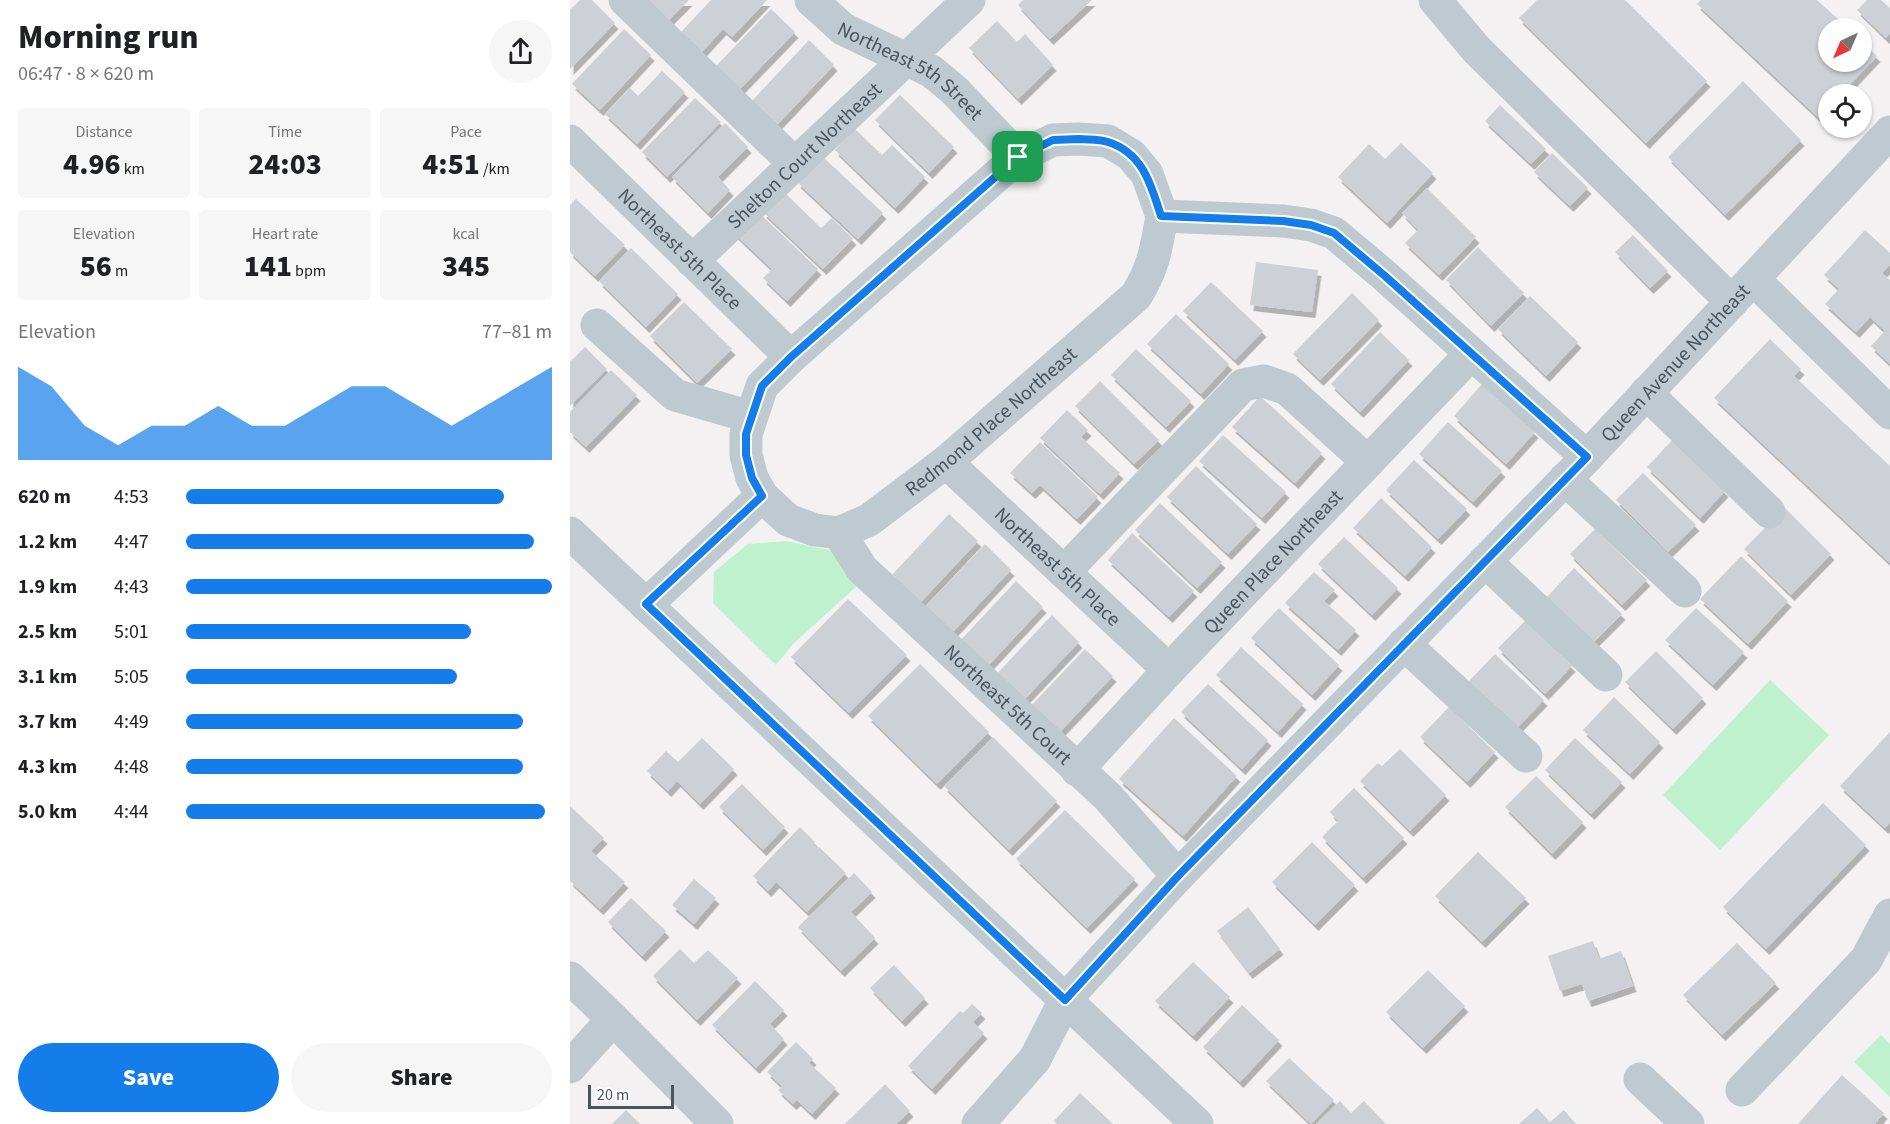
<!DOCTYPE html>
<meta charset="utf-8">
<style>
:root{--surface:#fff;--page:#f6f6f6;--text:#202124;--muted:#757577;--accent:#157de9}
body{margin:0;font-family:"Source Sans 3",sans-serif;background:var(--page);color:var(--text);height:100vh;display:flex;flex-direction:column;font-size:22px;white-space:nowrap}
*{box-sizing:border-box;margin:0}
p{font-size:20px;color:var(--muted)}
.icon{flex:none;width:33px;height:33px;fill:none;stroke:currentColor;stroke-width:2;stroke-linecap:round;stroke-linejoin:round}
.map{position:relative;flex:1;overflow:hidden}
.drawer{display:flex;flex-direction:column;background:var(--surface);width:570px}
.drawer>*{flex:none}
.needle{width:39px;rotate:224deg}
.tools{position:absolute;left:1248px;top:18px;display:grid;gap:12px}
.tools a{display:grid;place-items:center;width:54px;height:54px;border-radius:50%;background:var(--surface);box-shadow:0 2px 4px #0004;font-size:30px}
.scale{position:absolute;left:18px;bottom:15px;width:86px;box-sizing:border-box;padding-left:6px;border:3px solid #48555f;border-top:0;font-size:16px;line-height:21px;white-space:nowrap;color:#48555f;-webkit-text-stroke:4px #fff;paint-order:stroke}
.pin{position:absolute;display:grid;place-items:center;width:51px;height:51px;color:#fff;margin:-26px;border-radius:12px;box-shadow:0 3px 9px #0006}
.round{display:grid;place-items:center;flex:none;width:63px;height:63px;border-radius:32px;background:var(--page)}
.summary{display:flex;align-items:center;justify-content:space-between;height:102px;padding:0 18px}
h1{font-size:33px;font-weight:800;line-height:45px}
.figures{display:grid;grid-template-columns:repeat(3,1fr);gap:9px;height:102px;padding:6px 18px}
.figures div{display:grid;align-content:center;border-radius:6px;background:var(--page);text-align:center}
.figures b{font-size:30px;font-weight:800}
.figures small{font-size:16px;font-weight:400}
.figures p{font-size:16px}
.chart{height:168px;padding:12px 18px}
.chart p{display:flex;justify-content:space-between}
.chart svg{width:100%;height:108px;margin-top:6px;fill:var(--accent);opacity:.7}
.cta{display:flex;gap:12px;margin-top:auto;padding:12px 18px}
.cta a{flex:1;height:69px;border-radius:36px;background:var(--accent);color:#fff;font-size:24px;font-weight:800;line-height:69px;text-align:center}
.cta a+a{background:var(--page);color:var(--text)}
ul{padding:0 18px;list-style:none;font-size:20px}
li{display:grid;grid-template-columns:96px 72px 1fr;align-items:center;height:45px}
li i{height:15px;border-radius:8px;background:var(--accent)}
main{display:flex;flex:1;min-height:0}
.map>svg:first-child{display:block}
.green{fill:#bff1cf}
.building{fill:#cdd0d5;filter:url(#shadow)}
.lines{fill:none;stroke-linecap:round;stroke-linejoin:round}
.minor{stroke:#bec9d0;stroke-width:33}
.route-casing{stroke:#fff;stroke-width:12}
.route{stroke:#157de9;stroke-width:8}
.labels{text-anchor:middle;stroke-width:4.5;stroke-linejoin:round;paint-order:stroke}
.street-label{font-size:20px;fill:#48555f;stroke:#fff}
</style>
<main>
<section class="drawer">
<div class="summary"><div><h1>Morning run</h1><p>06:47 · 8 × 620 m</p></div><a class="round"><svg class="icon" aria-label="share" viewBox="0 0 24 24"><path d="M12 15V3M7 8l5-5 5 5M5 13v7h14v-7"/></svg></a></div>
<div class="figures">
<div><p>Distance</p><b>4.96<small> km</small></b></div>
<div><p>Time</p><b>24:03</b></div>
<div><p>Pace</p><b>4:51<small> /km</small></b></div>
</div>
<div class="figures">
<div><p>Elevation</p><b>56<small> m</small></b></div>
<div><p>Heart rate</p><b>141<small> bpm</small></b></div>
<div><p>kcal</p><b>345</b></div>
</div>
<div class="chart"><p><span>Elevation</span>77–81 m</p>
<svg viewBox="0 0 160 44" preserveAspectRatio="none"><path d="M0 44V6L10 14L20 30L30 38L40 30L50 30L60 22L70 30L80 30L90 22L100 14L110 14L120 22L130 30L140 22L150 14L160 6V44z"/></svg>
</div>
<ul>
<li><b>620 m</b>4:53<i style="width:87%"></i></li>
<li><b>1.2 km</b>4:47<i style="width:95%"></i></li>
<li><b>1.9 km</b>4:43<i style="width:100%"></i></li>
<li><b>2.5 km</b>5:01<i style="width:78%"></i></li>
<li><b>3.1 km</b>5:05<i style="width:74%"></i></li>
<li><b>3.7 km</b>4:49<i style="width:92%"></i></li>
<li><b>4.3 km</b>4:48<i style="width:92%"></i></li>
<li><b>5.0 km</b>4:44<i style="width:98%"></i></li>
</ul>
<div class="cta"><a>Save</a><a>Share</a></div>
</section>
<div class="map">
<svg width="1320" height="1124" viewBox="0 0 1320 1124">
<defs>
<filter id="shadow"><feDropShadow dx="3.5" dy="6" stdDeviation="0" flood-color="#0004"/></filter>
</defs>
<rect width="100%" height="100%" fill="#f3f1f1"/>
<!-- green -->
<g class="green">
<polygon points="217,541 263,551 289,584 223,644 206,665 143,603 144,572 178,544"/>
<polygon points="1200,680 1259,735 1150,850 1093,795"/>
<polygon points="1311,1035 1320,1044 1320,1097 1284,1062"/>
</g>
<!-- building -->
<g class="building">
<polygon points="10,0 22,0 45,23 0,69 0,10"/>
<polygon points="76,0 119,0 98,21"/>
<polygon points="141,0 197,0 162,37 153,29 130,54 109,34"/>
<polygon points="453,0 522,0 480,39 448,5"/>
<polygon points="967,0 1055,0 1137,81 1076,143 949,18"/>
<polygon points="1131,0 1247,0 1278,28 1258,28 1258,62 1292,62 1292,42 1307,56 1271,94 1258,94 1258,108 1249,118 1127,4"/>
<polygon points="1297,0 1311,0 1320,8 1320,33 1316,38 1287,10"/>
<polygon points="201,9 225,32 168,91 144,68"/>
<polygon points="427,21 447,42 455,34 483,65 448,99 399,48"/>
<polygon points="54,29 81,55 30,110 2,84"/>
<polygon points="239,40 264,65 205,127 180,103"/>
<polygon points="92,71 115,92 67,144 35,114 60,88 68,96"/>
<polygon points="1173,81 1231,140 1155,215 1098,157"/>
<polygon points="330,95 384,147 359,173 305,120"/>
<polygon points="125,98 151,122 97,177 72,152"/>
<polygon points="930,105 976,149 961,164 915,121"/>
<polygon points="155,123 178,147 148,177 160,190 138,213 102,177"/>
<polygon points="285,129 312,155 322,145 355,177 325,208 265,150"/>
<polygon points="831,143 863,173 817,223 768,177 799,144 815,159"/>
<polygon points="982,153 1018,188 1000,206 964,172"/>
<polygon points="252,156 313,213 288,239 227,182"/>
<polygon points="857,188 906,237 869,275 835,243 848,230 832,213"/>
<polygon points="213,191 251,228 262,218 283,239 253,269 193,212"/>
<polygon points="6,199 55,245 25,276 0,252 0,205"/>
<polygon points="185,209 248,269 217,301 193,278 202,269 163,232"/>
<polygon points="1295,230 1320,253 1320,265 1312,273 1320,280 1320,364 1301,346 1315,331 1300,317 1286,332 1255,304 1269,289 1254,275"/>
<polygon points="1063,235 1098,271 1080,288 1045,252"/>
<polygon points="908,247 954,293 921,326 876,280"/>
<polygon points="61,248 108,294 76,327 29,281"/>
<polygon points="686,262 748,270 742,312 680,305"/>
<polygon points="641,282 693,331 665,360 613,311"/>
<polygon points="782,293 809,320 750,380 723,354"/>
<polygon points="960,296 1008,342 976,376 928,329"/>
<polygon points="114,302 162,349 127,383 80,336"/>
<polygon points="606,314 659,364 631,394 577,344"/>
<polygon points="810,332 839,360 790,412 761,384"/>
<polygon points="1200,339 1231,369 1224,376 1320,466 1320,563 1144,398"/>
<polygon points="15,347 37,369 0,406 0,362"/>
<polygon points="566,349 621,401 596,427 541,375"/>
<polygon points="41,370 67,395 16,447 0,432 0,412"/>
<polygon points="530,381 589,440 564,464 505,406"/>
<polygon points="912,384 965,432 936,464 884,416"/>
<polygon points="690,396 752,453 725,483 662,427"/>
<polygon points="497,410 518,430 511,437 550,473 530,494 470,438"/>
<polygon points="878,422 932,471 903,502 849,454"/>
<polygon points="653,435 716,492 692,518 629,461"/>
<polygon points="1102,440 1155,491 1130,518 1077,467"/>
<polygon points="470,442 528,497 507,519 470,485 462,493 440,473"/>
<polygon points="844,460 897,509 868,539 816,490"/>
<polygon points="626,466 687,524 658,554 597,497"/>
<polygon points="1073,473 1126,525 1098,552 1046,500"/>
<polygon points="811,498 862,547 835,576 783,528"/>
<polygon points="590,503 652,562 627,588 565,530"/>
<polygon points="1215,508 1261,554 1221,595 1174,549"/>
<polygon points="379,514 408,541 349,604 320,577"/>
<polygon points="1025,529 1077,580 1052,605 1000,554"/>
<polygon points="562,533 624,591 599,617 538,560"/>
<polygon points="774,537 828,588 802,615 748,564"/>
<polygon points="415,544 441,570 381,634 353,609"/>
<polygon points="1171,556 1218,601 1178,644 1130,599"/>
<polygon points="1004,568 1052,614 1022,644 975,599"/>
<polygon points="744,572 765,590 754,601 786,630 768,650 715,603"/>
<polygon points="446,581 473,607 415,669 388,643"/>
<polygon points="278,599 337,655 279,713 221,657"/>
<polygon points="709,608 769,665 742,695 681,638"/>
<polygon points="1126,608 1174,652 1143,685 1095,640"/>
<polygon points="482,615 509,642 451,703 424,677"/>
<polygon points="956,620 1002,666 975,694 928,648"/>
<polygon points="671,647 733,704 708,732 646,675"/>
<polygon points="515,649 543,676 485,737 456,711"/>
<polygon points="1086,651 1133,698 1103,729 1055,682"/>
<polygon points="925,654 974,700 945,730 896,684"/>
<polygon points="350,664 419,732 367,784 298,716"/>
<polygon points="638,684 698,740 672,769 611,712"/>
<polygon points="1044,697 1090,742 1060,774 1013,730"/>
<polygon points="879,707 925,752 897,782 850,737"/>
<polygon points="604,718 667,776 613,836 549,779"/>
<polygon points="1320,732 1320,823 1315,828 1270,786"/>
<polygon points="423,737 487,801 439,850 374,786"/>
<polygon points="132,738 164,769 130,804 107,781 98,791 77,771 96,751 108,762"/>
<polygon points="1005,738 1052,782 1021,814 975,770"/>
<polygon points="830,749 876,795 840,831 790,781 808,763 812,766"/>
<polygon points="966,776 1013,822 982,854 935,807"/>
<polygon points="172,784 215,827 193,850 149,807"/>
<polygon points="784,788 834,838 793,878 752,837 768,821 760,812"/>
<polygon points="1253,803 1296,845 1196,949 1153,907"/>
<polygon points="0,806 34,838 21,851 55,882 30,909 0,881"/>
<polygon points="495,810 565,879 517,928 446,859"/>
<polygon points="230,827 245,842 243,844 248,849 249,847 276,873 237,912 206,882 198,891 183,876"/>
<polygon points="742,842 785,885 745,925 702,882"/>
<polygon points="908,852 956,898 912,942 865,896"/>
<polygon points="284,873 302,892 281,912 305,938 271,971 228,927"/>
<polygon points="124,879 146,898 124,924 102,905"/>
<polygon points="61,898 96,931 72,956 38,922"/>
<polygon points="678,907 710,949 679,973 647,931"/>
<polygon points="1023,941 1029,959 1051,951 1063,986 1018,1001 1012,984 990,991 978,956"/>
<polygon points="1167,943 1206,983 1152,1035 1113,995"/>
<polygon points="110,949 124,963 138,950 168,978 127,1020 83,976"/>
<polygon points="623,962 660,997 623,1036 585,1001"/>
<polygon points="324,965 355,998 332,1021 300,988"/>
<polygon points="858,970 895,1006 853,1048 816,1012"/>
<polygon points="185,981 214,1010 200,1024 214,1039 186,1068 142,1025"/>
<polygon points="402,1004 412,1013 403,1022 414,1033 362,1089 338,1066 390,1011 393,1013"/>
<polygon points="672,1005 709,1040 670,1082 633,1047"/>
<polygon points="226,1042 243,1059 239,1063 266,1088 242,1114 227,1100 223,1104 208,1090 212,1086 197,1072"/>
<polygon points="719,1058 764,1100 741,1124 696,1081"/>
<polygon points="1272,1075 1314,1113 1305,1124 1228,1124"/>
<polygon points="315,1084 340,1111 326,1124 275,1124"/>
<polygon points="510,1093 543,1124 487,1124 484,1121"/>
<polygon points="770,1101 781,1113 794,1101 816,1124 746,1124"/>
<polygon points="967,1108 980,1122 994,1110 1006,1124 949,1124"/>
<polygon points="56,1110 70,1124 42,1124"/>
</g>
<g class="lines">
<!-- minor -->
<g class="minor">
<polyline points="55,0 225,164"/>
<path id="s1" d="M241,0L273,29L361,71L384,90L448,157L483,140L509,139L538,141L561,155L577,174L592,216L713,221L741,225L764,233L815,276L1017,457"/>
<polyline points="865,0 906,49 1162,302"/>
<path id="s2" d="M0,141L221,357"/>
<path id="s3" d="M122,261L399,0"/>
<polyline points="1183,279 1320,413"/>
<polyline points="27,325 105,395 181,417"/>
<polyline points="1076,393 1199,512"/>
<path id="s4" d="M376,462L599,670"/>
<polyline points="995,479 1115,591"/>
<path id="s5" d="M192,496L218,520L245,530L269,533L299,520L376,462L566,296C584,267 586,249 592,216"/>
<polyline points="0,533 627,1124"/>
<path id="s6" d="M269,533L292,569L538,797L608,876"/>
<polyline points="915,561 1036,675"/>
<polyline points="494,572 673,385 694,381 717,389 798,462"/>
<polyline points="76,605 192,496 182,478 176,455 176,434 192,386 221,357 448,157"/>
<polyline points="834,644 956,756"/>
<path id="s7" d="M507,770L599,670L901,354"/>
<polyline points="0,978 43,1019 147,1124"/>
<polyline points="0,1067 43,1019"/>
<polyline points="1070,1079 1118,1124"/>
<polyline points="1172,1090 1296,960 1320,915"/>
<path id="s8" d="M408,1124L465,1059L495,1000L608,876L1017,457L1320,132"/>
</g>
</g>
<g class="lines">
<defs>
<path id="route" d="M509,139C518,140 529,139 538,142C573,153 581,185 591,216L713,221L741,225L764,233L815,276L1017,457L608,876L495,1000L76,604L192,496L182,478L176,455V434L192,386L221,357L448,157L483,140Z"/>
</defs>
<!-- route casing -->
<use href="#route" class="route-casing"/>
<!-- route -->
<use href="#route" class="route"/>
</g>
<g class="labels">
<!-- street labels -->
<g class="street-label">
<text dy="7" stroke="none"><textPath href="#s1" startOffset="123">Northeast 5th Street</textPath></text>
<text dy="7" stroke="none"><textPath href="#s3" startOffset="154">Shelton Court Northeast</textPath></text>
<text dy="7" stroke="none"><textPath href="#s2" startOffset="154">Northeast 5th Place</textPath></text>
<text dy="7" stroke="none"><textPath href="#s8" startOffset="1035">Queen Avenue Northeast</textPath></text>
<text dy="7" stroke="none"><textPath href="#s5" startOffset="278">Redmond Place Northeast</textPath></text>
<text dy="7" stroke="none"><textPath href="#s7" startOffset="286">Queen Place Northeast</textPath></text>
<text dy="7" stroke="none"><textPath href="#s4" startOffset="153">Northeast 5th Place</textPath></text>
<text dy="7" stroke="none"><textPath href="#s6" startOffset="242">Northeast 5th Court</textPath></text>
</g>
</g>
</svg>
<div class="tools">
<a><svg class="needle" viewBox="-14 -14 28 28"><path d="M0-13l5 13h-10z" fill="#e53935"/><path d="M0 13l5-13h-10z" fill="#757577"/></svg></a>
<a><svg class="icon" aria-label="locate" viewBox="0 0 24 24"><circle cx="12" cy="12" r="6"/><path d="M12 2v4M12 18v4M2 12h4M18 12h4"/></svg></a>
</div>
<div class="scale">20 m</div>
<div class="pin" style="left:448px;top:157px;background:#1e9e55"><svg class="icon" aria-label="arrive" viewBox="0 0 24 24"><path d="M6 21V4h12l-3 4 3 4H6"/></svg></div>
</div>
</main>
